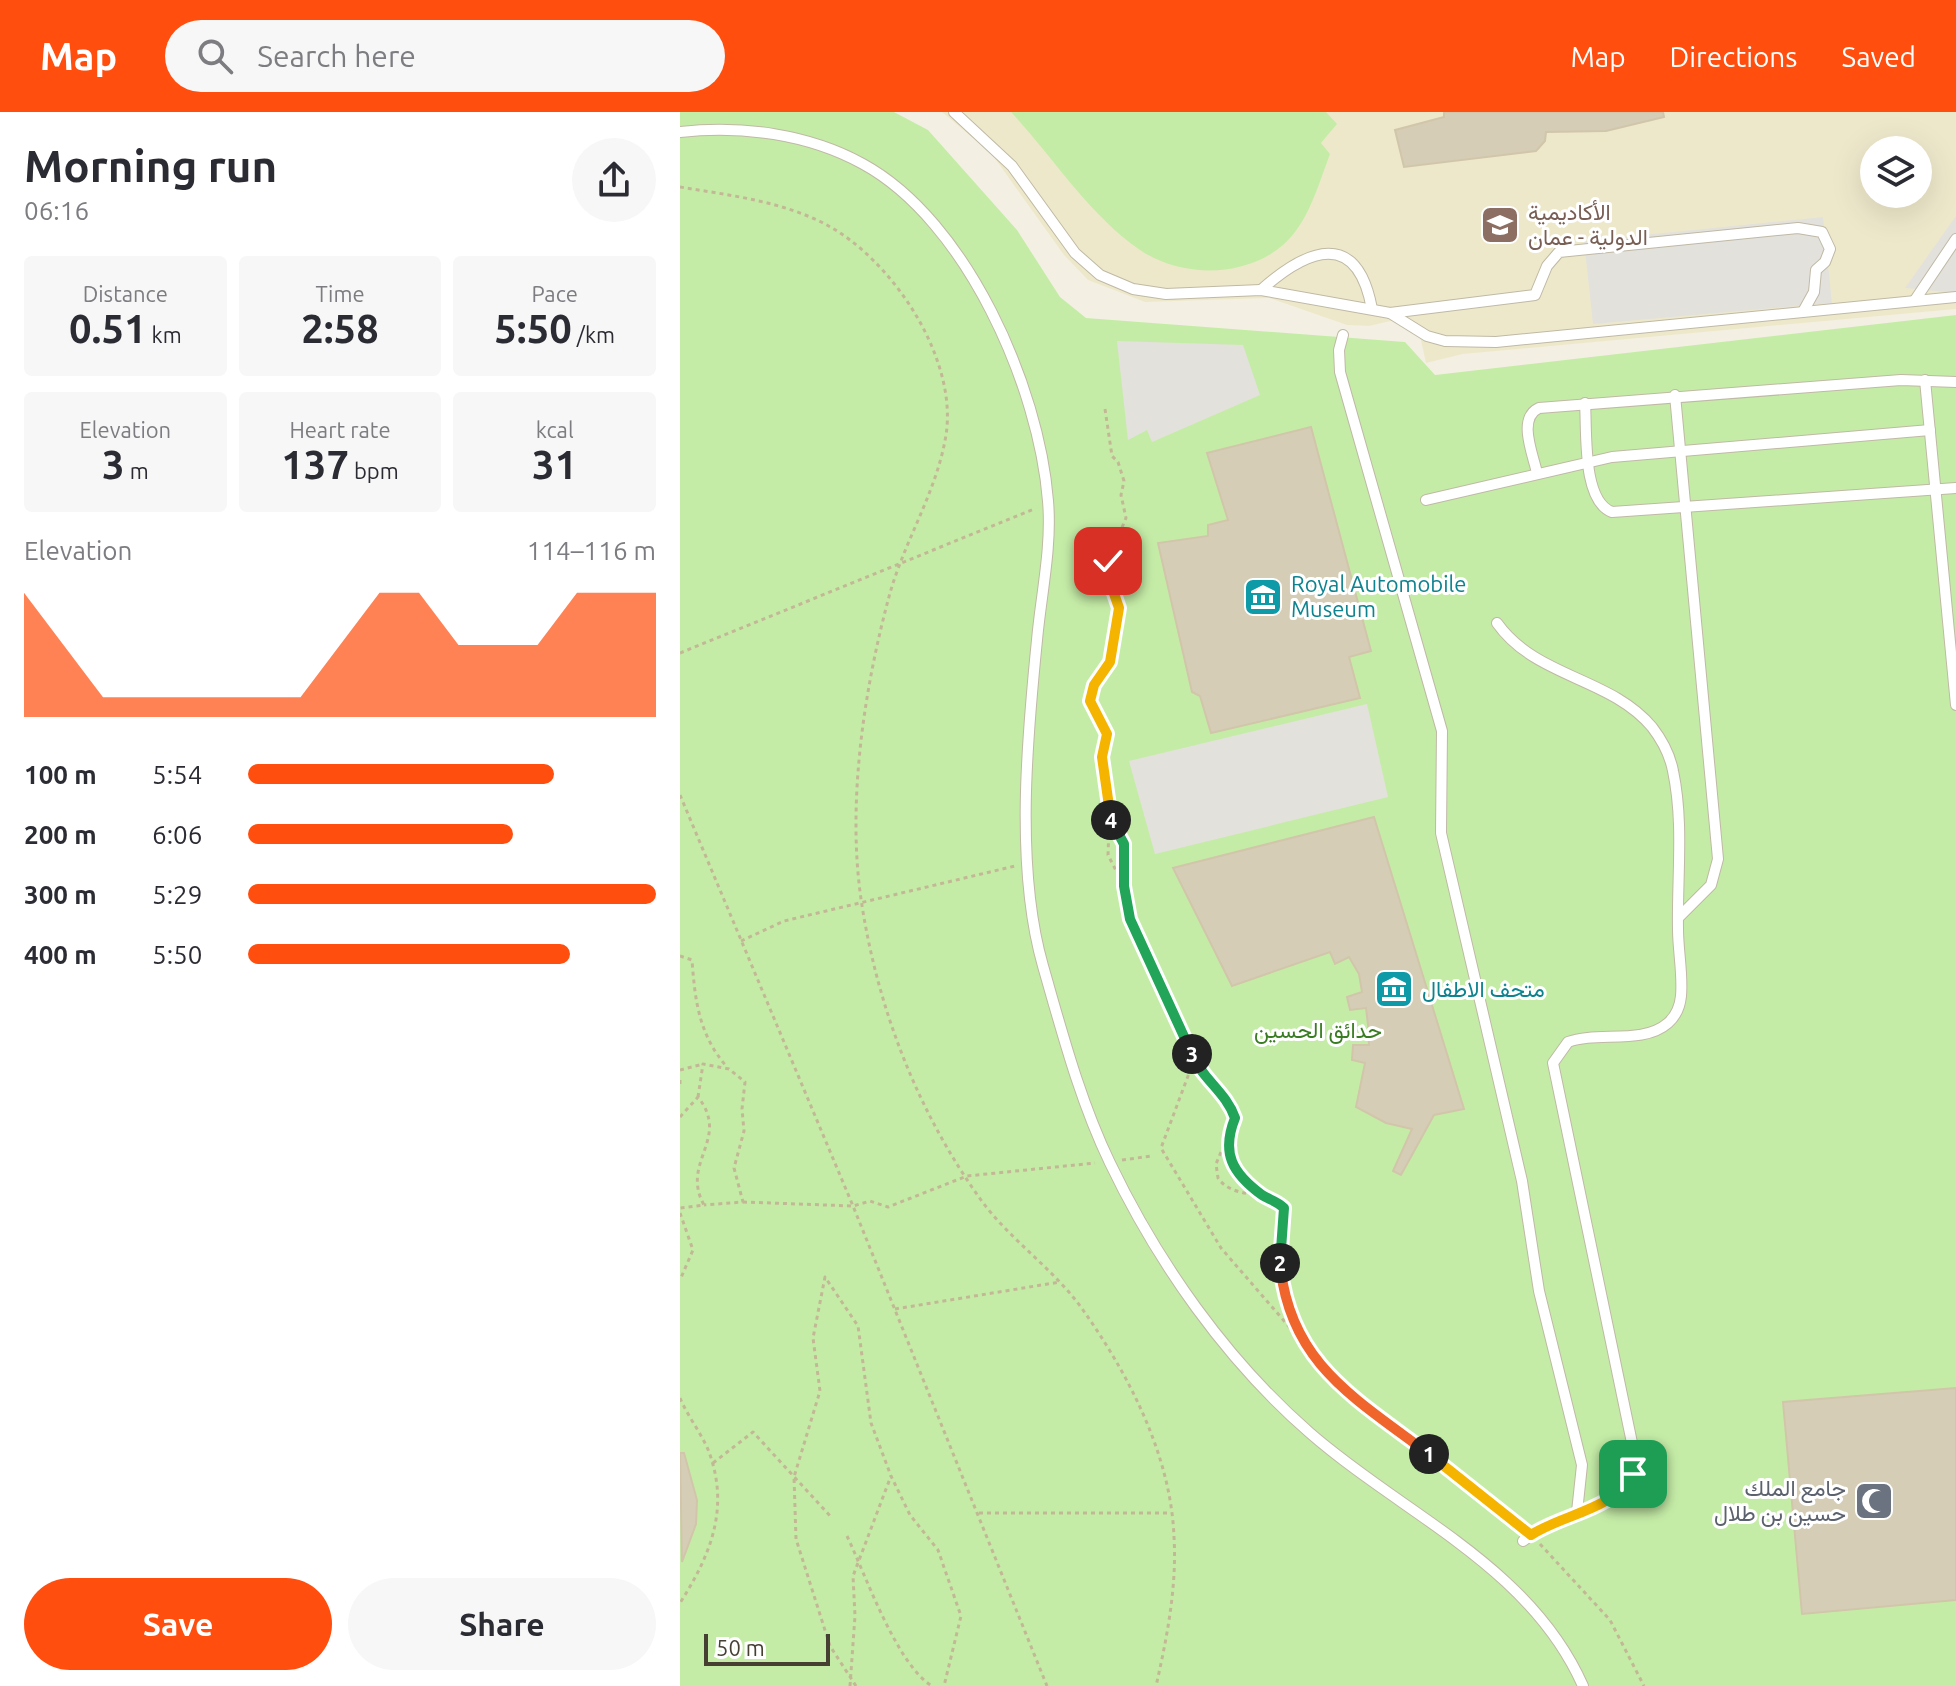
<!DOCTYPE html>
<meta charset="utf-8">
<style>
:root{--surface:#fff;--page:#f7f7f7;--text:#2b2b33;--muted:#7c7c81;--accent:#ff4e0e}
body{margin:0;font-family:Ubuntu,Vazirmatn,sans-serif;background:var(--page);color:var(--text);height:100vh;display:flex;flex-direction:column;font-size:30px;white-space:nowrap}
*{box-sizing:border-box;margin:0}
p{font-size:26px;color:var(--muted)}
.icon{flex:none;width:44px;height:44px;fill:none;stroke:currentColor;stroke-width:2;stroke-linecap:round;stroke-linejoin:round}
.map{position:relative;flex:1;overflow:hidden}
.panel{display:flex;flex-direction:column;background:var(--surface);width:680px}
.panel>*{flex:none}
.buttons{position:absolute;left:1180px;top:24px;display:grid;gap:16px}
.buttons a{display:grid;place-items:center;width:72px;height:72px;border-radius:50%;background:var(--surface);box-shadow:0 8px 32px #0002;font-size:40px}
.scale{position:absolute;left:24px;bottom:20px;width:126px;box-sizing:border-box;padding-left:8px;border:4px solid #464033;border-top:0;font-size:22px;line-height:28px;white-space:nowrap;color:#464033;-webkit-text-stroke:6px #fff;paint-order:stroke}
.pin{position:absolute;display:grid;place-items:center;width:68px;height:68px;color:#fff;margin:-34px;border-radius:16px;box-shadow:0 4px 12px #0006}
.km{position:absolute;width:40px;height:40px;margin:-20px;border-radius:50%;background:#222;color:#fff;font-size:22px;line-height:40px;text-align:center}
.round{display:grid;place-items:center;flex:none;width:84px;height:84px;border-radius:42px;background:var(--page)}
.summary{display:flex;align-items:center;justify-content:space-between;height:136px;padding:0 24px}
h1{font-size:44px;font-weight:600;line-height:60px}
.figures{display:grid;grid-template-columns:repeat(3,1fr);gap:12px;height:136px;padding:8px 24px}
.figures div{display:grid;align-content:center;border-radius:8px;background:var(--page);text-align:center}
.figures b{font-size:40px;font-weight:600}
.figures small{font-size:22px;font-weight:400}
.figures p{font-size:22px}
.chart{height:224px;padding:16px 24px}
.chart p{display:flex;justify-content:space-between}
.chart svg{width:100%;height:144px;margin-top:8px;fill:var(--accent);opacity:.7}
.button{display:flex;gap:16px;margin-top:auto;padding:16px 24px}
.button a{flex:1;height:92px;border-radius:48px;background:var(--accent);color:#fff;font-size:32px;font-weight:600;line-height:92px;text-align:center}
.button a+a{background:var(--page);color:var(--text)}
ul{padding:0 24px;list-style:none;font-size:26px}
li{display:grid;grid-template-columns:128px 96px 1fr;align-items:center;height:60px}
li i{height:20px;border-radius:10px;background:var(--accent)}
header{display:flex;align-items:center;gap:48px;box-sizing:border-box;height:112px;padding:0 40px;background:var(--accent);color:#fff}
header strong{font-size:38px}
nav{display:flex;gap:44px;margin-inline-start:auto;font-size:28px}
.search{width:560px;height:72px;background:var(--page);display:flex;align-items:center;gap:20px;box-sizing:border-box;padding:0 28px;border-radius:44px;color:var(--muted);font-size:30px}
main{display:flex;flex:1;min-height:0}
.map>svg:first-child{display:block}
.education{fill:#eee8cb;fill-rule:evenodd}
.green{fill:#c5eca7}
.parking{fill:#e3e1dc}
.building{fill:#d6cdb7;stroke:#d1c6aa;stroke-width:2}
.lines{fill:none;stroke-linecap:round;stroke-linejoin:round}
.service-casing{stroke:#bfb9a5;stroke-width:12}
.path{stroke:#c3b895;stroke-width:3;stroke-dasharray:4 4;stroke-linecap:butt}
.service{stroke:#fff;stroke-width:10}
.split-1-casing{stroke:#fff;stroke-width:16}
.split-2-casing{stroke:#fff;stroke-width:16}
.split-3-casing{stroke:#fff;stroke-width:16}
.split-4-casing{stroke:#fff;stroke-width:16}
.split-5-casing{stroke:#fff;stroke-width:16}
.split-1{stroke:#f5b400;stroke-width:10}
.split-2{stroke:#f0652b;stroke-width:10}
.split-3{stroke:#22a559;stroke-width:10}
.split-4{stroke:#22a559;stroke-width:10}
.split-5{stroke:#f5b400;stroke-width:10}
.labels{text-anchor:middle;stroke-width:6;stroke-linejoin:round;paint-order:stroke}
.education-label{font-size:22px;fill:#785e54;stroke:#fff;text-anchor:start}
.culture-label{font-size:22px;fill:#0d838f;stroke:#fff;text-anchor:start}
.park-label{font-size:22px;fill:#397c21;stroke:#fff}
.worship-label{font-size:22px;fill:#5b616d;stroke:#fff;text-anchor:end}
</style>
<header>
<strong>Map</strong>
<div class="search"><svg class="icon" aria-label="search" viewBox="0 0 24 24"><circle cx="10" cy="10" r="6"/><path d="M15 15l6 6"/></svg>Search here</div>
<nav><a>Map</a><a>Directions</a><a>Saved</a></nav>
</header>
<main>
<section class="panel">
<div class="summary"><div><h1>Morning run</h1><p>06:16</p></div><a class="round"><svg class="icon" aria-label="share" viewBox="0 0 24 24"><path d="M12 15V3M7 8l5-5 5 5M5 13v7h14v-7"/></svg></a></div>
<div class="figures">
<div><p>Distance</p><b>0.51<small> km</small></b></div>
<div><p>Time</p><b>2:58</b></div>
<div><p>Pace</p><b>5:50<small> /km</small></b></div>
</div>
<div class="figures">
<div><p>Elevation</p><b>3<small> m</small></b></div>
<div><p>Heart rate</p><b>137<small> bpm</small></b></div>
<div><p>kcal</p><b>31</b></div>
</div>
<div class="chart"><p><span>Elevation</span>114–116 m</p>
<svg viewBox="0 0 160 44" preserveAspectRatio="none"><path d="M0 44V6L10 22L20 38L30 38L40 38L50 38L60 38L70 38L80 22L90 6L100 6L110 22L120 22L130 22L140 6L150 6L160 6V44z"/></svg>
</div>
<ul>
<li><b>100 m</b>5:54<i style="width:75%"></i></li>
<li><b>200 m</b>6:06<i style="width:65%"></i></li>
<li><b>300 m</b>5:29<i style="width:100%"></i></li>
<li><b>400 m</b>5:50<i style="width:79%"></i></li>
</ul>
<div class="button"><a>Save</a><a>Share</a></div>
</section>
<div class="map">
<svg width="1276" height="1574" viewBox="0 0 1276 1574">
<rect width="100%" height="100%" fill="#f3f0e3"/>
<!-- education -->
<path class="education" d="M262,0H1276V197L783,242L746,251L738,215L715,208L689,214L667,213L589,186L465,190L408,168L384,143L311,41ZM1194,38H1238V82H1194Z"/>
<!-- green -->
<g class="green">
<polygon points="0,0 214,0 248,18 337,118 380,185 406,206 725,230 755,263 1276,203 1276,1574 0,1574"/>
<path d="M331,0H646L657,12L641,31L650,42C639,71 628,112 603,133C565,166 501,166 460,138C409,103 373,45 331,0Z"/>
</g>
<!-- parking -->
<g class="parking">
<polygon points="1276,104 1276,181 1225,176"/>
<polygon points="1143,105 1152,191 913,212 904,129"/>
<polygon points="437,229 563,233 580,283 472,330 467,318 448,328"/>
<polygon points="687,592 708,685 475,742 449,649"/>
</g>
<!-- building -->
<g class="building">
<polygon points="764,0 983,0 984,5 926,19 866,20 865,29 856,39 724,55 715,18 764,5"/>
<polygon points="631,315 691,539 669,545 680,586 531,621 520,584 512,580 478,431 528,424 528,413 548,408 527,341"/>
<polygon points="694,705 784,997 754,1003 721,1063 713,1059 732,1017 706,1011 676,995 685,951 672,948 673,933 689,933 688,913 686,896 670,898 667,885 682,880 679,862 669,845 655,852 650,840 552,874 493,756"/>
<polygon points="1276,1276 1276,1488 1122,1502 1103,1290"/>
<polygon points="0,1341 4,1341 17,1388 16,1412 2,1450"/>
</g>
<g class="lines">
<defs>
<g id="service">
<polyline points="274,0 332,54 395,141 420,163 453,177 486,182 581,178 710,201 747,224 765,229 816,230 1276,185"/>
<path d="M0,20C61,13 129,22 183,52C287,109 359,275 368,389C372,435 361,483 357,528C347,627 335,757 363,854C382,920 400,989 430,1051C478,1151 546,1248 630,1321C724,1403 850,1454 903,1574"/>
<path d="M581,178C627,137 677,116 692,197"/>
<polyline points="1235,188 1276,127"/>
<polyline points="710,201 855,183 867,154 879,140 1118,116 1142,120 1150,137 1145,150 1136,158 1134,180 1124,198"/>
<polyline points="663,223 659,238 660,260 762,619 761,721 842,1069 859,1179 902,1353 897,1400"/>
<polyline points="1245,268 1276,593"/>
<polyline points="995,283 1038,747 1031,773 998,806"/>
<path d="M905,291C907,320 902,389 932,400L1276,376"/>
<path d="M857,361C853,342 837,306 859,296L1221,268L1276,270"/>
<polyline points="746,388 932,345 1250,318"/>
<path d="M817,511C856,566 930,565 972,615C982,628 990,643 993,659C1004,711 997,764 998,817C998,839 1003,862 1001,884C1000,894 996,904 988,911C963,933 917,919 888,930L873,951L956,1350C941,1402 884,1398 843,1429"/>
</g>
</defs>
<!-- service casing -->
<use href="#service" class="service-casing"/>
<!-- path -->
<g class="path">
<path d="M0,75C48,83 101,89 145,112C212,147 278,246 266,323C257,379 225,428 210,481C184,576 167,690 181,787C197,895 237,999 301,1088C330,1128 374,1157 403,1198C449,1263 491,1344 494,1425C497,1474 487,1526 476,1574"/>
<path d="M425,297L432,344L438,350L444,369L441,383L446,406L428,449L429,467L439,496L433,534L430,550L414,573L410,589L427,622L422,645L430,687L428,743L444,774L450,807L514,948L549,988L555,1006L536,1052L538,1066C553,1088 586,1077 604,1096C605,1111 600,1125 599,1140C598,1179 615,1219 636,1251L843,1416"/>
<polyline points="0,541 354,397"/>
<polyline points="0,683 173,1094 367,1574"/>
<path d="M431,710C448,727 445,746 444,769"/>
<polyline points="61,829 104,809 335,754"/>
<path d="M0,844L12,848C15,889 19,923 47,955"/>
<polyline points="514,948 481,1036 541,1136 618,1225"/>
<polyline points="0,958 23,952"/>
<polyline points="0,968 0,974"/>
<polyline points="18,985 23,952 49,957 65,970 62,997 64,1019 54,1056 63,1090 24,1093"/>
<path d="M0,1005L18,985C51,1027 0,1050 24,1093L0,1096"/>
<path d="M546,1028C552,1052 561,1067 582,1083"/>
<polyline points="442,1048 472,1044"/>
<polyline points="63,1090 173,1094 190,1089 208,1095 287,1064 415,1051"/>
<polyline points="0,1101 13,1138 0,1168"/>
<polyline points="215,1197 380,1170"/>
<path d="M0,1286C8,1305 22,1322 29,1340C50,1397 30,1444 0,1491"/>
<polyline points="33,1351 73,1320 152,1406"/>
<polyline points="299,1401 491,1401"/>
<path d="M167,1424C186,1464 217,1553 252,1574"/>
<polyline points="860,1432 930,1508 964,1574"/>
<polyline points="170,1574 175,1504 173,1464 211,1364"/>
<polyline points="176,1574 150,1534 116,1427 114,1365 140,1279 133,1226 145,1165 178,1214 191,1311 211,1364 230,1403 258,1438 281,1504 264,1574"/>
</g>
<!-- service -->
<use href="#service" class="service"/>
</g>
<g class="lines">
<defs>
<path id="split-1" d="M749,1342L851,1423C885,1401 932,1399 953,1362"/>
<path id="split-2" d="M600,1151C609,1251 675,1286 749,1342"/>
<path id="split-3" d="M512,942C522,967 546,980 555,1006C541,1041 552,1061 582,1083C590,1088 597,1089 604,1096L600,1151"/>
<polyline id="split-4" points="431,708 444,732 444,774 450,807 512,942"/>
<polyline id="split-5" points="428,449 429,467 439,496 430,550 414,573 410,589 427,622 422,645 431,708"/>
</defs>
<!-- split-1 casing -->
<use href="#split-1" class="split-1-casing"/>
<!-- split-2 casing -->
<use href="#split-2" class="split-2-casing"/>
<!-- split-3 casing -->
<use href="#split-3" class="split-3-casing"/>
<!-- split-4 casing -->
<use href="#split-4" class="split-4-casing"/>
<!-- split-5 casing -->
<use href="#split-5" class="split-5-casing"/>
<!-- split-1 -->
<use href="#split-1" class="split-1"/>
<!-- split-2 -->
<use href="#split-2" class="split-2"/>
<!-- split-3 -->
<use href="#split-3" class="split-3"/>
<!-- split-4 -->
<use href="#split-4" class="split-4"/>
<!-- split-5 -->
<use href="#split-5" class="split-5"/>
</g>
<!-- icons -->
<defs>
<symbol id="school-square" viewBox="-11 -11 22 22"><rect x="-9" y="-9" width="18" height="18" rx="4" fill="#8d6e63" stroke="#fff"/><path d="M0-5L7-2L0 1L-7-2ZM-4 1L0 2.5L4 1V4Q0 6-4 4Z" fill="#fff"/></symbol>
<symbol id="museum-square" viewBox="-11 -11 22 22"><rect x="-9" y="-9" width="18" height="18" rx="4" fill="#0f9aa8" stroke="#fff"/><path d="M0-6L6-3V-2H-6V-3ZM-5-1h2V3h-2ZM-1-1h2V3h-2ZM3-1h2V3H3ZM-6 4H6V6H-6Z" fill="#fff"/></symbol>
<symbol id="mosque-square" viewBox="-11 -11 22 22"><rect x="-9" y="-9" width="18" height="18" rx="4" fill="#6b7280" stroke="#fff"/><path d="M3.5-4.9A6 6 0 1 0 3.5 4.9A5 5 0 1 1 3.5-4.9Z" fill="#fff"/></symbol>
</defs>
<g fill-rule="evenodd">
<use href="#school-square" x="798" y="91" width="44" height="44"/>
<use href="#museum-square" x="561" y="463" width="44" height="44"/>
<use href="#museum-square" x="692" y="855" width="44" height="44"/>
<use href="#mosque-square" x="1172" y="1367" width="44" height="44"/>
</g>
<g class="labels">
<!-- education labels -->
<g class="education-label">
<text x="848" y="108">الأكاديمية<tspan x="848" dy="25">الدولية - عمان</tspan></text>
</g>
<!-- culture labels -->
<g class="culture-label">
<text x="611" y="480">Royal Automobile<tspan x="611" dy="25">Museum</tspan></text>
<text x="742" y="885">متحف الاطفال</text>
</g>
<!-- park labels -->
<g class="park-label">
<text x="638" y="926">حدائق الحسين</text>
</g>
<!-- worship labels -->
<g class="worship-label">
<text x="1166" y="1384">جامع الملك<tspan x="1166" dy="25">حسين بن طلال</tspan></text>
</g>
</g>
</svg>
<div class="buttons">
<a><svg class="icon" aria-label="layers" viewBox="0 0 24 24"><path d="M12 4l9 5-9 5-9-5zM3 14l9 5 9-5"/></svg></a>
</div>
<div class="scale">50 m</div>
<div class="pin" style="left:953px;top:1362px;background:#1e9e55"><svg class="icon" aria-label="arrive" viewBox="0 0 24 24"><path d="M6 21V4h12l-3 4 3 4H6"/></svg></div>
<div class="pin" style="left:428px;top:449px;background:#d93025"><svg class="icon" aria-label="check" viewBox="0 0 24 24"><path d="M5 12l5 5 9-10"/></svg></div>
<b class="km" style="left:749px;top:1342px">1</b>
<b class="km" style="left:600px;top:1151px">2</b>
<b class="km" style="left:512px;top:942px">3</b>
<b class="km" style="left:431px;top:708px">4</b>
</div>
</main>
